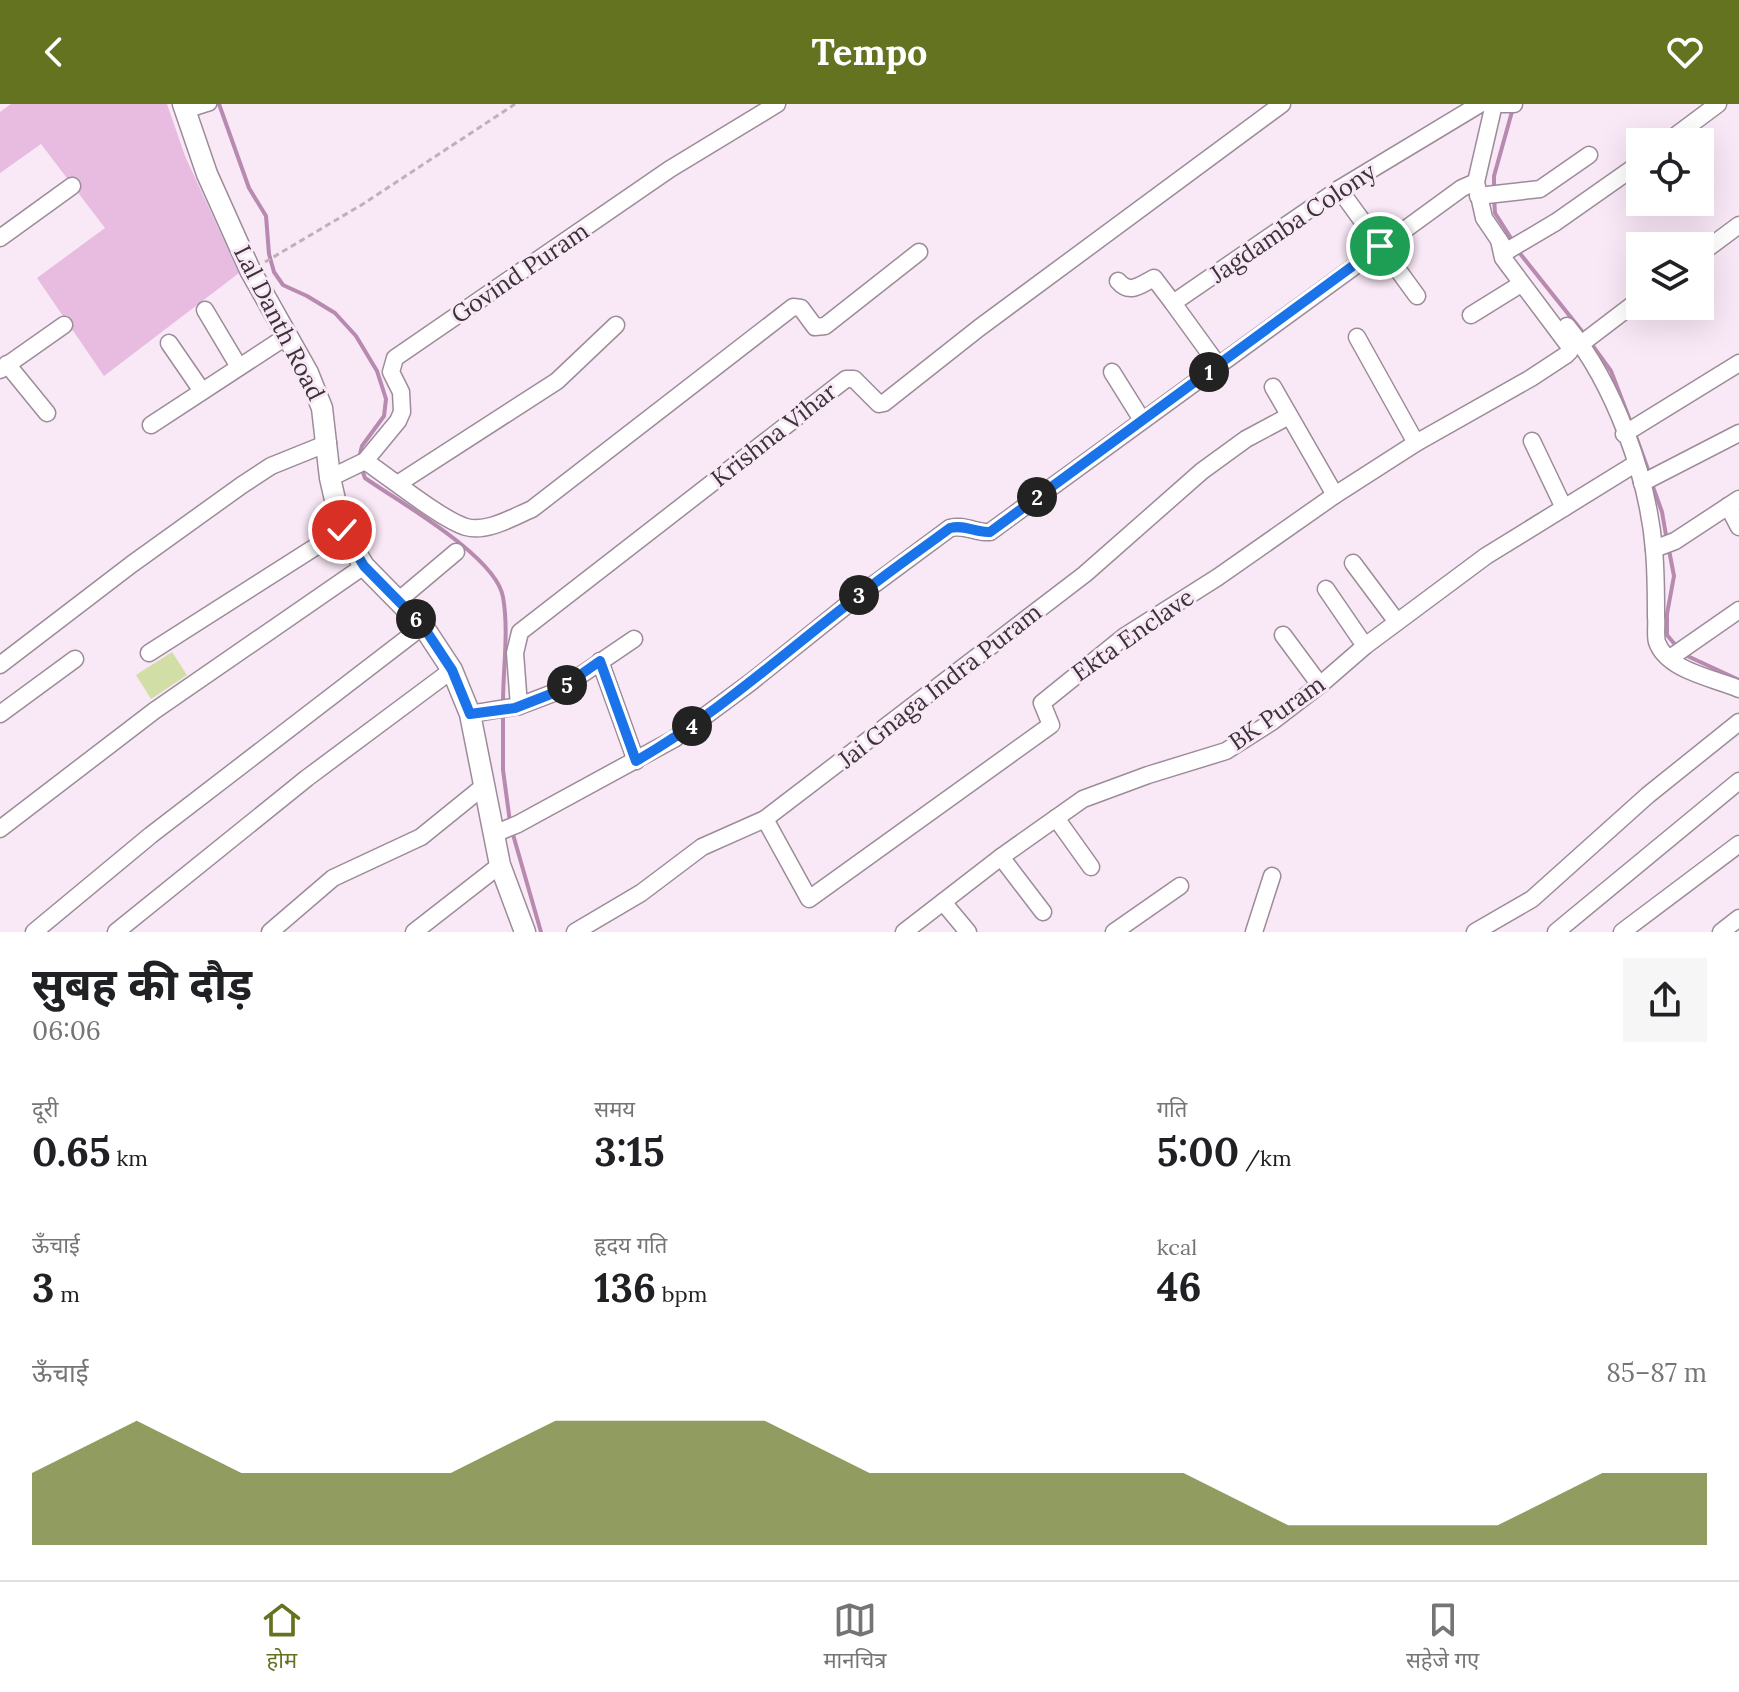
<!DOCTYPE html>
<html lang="hi">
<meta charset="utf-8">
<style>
:root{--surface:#fff;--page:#f6f6f6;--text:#202124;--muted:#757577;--line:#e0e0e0;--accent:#63731f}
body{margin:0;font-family:Lora,"Noto Sans Devanagari",serif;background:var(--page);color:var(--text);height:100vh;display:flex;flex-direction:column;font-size:30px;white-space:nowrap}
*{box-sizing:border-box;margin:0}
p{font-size:26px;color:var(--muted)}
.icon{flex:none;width:44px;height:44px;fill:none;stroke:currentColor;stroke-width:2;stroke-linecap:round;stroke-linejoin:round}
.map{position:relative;height:828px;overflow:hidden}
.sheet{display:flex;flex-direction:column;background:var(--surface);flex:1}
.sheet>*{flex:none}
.fabs{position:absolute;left:1626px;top:24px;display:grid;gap:16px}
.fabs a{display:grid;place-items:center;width:88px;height:88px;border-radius:0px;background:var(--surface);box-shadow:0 8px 32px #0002;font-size:40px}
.pin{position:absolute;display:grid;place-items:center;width:68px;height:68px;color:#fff;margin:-34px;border:4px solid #fff;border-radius:50%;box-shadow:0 2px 8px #0007}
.km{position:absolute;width:40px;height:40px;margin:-20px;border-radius:50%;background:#222;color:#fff;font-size:22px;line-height:40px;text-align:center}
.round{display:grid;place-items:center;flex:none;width:84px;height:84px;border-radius:0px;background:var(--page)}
.headline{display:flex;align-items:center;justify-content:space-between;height:136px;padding:0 32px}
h1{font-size:44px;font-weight:700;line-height:60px}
.metrics{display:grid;grid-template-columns:repeat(3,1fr);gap:12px;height:136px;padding:8px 32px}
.metrics div{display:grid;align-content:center}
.metrics b{font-size:40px;font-weight:700}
.metrics small{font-size:22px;font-weight:400}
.metrics p{font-size:22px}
.chart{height:224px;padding:16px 32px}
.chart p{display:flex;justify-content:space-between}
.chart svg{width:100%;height:144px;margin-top:8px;fill:var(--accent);opacity:.7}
header{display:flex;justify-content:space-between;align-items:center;height:104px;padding:0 32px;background:var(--accent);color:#fff;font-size:36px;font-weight:700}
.tabs{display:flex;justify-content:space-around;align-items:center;height:112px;border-top:2px solid var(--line);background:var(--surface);font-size:22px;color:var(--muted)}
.tabs a{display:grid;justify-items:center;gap:4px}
.tabs .active{color:var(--accent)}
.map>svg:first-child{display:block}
.green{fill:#e8bbe0}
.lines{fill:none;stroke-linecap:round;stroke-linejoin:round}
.stream{stroke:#b88ab0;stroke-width:4}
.building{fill:#d1dfa6}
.pedestrian-casing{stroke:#9c8c99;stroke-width:15}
.minor-casing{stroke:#9c8c99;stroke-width:19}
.tertiary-casing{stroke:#9c8c99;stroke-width:23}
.path{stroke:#bfb1bc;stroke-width:3;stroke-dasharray:6 4;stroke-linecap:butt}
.pedestrian{stroke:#fff;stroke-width:12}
.minor{stroke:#fff;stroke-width:16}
.tertiary{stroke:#fff;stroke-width:20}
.route-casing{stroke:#fff;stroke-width:16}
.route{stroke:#1a73e8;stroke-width:10}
.labels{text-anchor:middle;stroke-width:6;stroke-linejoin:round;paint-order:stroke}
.street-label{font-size:24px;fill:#3a3338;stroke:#f9e8f6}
</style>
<header><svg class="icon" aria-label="back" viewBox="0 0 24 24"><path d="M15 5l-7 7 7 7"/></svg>Tempo<svg class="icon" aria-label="heart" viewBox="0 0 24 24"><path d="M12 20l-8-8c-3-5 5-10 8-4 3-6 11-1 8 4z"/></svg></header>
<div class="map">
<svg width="1739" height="828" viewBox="0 0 1739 828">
<rect width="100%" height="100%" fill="#f9e8f6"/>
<!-- green -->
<polygon class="green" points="11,0 167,0 185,52 239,169 104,272 37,174 105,124 41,40 0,69 0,8"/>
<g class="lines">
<!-- stream -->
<g class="stream">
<polyline points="219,0 249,84 266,112 269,150 274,168 283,181 307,192 335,209 356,232 377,267 386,295 384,312 362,342 359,354"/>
<polyline points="1494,85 1494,72 1513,4"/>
<polyline points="1494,93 1495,109 1514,139"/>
<polyline points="1518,147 1585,231"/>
<polyline points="1590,238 1611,267 1631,319"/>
<polyline points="1634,327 1650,371"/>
<path d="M361,363L365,374C399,398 496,452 503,493C509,527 503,564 503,599"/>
<polyline points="1652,380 1662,408 1667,437"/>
<polyline points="1669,446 1674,472 1667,510 1667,531 1678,544"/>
<polyline points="1683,550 1739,576"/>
<polyline points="503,607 503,666 510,718"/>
<polyline points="512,727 541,828"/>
</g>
</g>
<!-- building -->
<polygon class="building" points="172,548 187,571 151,595 136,571"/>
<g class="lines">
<defs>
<polyline id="pedestrian" points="185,8 210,0"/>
<g id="minor">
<polyline points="1494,0 1476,78 1484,114 1505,145"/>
<polyline points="1502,0 1514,0"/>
<polyline points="1667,38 1718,0"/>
<polyline points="1339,85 1417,192"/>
<polyline points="1478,92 1540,85 1589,51"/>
<polyline points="0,134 72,82"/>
<polyline points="1507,147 1556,118 1640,59"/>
<polyline points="1700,150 1739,121"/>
<path d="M1118,177C1130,191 1140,181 1154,174L1173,199"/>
<polyline points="205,206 239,263"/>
<polyline points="1471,211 1521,180"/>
<path d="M1567,222C1614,280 1648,372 1654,446C1656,468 1656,491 1656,513C1657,520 1655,531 1657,538C1667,567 1714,574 1739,585"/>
<polyline points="1357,233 1416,339"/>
<polyline points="169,239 202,287"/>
<polyline points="1581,240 1640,195"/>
<polyline points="7,260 47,309"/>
<polyline points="1218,261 1173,199 1339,85 1480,0"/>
<polyline points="0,266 64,221"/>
<polyline points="1112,268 1142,316"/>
<polyline points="1273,283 1335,391"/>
<polyline points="151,321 287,232"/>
<polyline points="1624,330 1739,259"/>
<polyline points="1532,337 1564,404"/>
<path d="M365,357C389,373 442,416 466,423C487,429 513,413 532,405L793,203L801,204L815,223L825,222L919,148"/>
<polyline points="330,374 365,357 398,317 402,308 401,288 391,268 395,254 670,65 777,0"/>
<polyline points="399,379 557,277 616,221"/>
<polyline points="1642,379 1739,329"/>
<polyline points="1728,402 1739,423"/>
<polyline points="1654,445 1675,437 1739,395"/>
<polyline points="1353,459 1397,518"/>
<polyline points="1326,485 1365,542"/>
<polyline points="399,496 456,448"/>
<polyline points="1283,531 1320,581"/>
<polyline points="149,549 342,426"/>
<polyline points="1670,554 1739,506"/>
<polyline points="600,557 636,657"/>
<polyline points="0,561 132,460 242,381 271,362 328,339"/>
<polyline points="519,602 556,588 634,535"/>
<polyline points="0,610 75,555"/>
<polyline points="470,610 519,602 515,549 520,528 846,275 854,275 879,300 884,299 979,224 1282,0"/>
<polyline points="1056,714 1091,763"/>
<polyline points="765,715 809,795 1051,621 1042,599 1125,532 1218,473 1335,391 1416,339 1531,274 1566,251 1570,247 1569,242 1503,154 1499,136"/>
<polyline points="0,725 154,607 364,462"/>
<path d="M494,730L518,720L674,635L751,578L857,493L950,424C965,420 975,429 990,428L1462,84L1476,78"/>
<polyline points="1001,753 1043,808"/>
<polyline points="943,798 968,828"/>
<polyline points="34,828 151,731 423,522"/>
<polyline points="116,828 307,674 452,566"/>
<polyline points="270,828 333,774 421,733 484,682"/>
<polyline points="414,828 500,761"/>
<polyline points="575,828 641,789 702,743 765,715 1085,470 1202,367 1246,335 1289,312"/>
<polyline points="904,828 1001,753 1083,695 1148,671 1226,647 1273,617 1320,581 1365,542 1486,452 1635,360"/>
<polyline points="1114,828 1180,782"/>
<polyline points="1254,828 1272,772"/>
<polyline points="1475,828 1532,795 1648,691 1739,618"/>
<polyline points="1556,828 1739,677"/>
<polyline points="1622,828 1739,740"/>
<polyline points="1721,828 1739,814"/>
</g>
<polyline id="tertiary" points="183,0 207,70 250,166 308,269 322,304 330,374 342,426 364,462 423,522 452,566 470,610 500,761 525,828"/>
</defs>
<!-- pedestrian casing -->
<use href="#pedestrian" class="pedestrian-casing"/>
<!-- minor casing -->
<use href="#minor" class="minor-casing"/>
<!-- tertiary casing -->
<use href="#tertiary" class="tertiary-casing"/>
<!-- path -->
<polyline class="path" points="265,158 363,100 515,0"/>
<!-- pedestrian -->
<use href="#pedestrian" class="pedestrian"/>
<!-- minor -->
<use href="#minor" class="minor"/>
<!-- tertiary -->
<use href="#tertiary" class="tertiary"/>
</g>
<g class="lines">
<defs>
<path id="route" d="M342,426L364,462L423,522L452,566L470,610L515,604L556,588L600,557L636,657C716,611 784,549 857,493C887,469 919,447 950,424C965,420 975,429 990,428L1380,142"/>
</defs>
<!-- route casing -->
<use href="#route" class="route-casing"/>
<!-- route -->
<use href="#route" class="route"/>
</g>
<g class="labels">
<!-- street labels -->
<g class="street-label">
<text transform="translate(1293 119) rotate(-34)" y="8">Jagdamba Colony</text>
<text transform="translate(520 169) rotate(-34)" y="8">Govind Puram</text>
<text transform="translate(279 219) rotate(63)" y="8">Lal Danth Road</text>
<text transform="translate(774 331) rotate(-38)" y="8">Krishna Vihar</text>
<text transform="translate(1133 531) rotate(-35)" y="8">Ekta Enclave</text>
<text transform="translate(940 582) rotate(-38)" y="8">Jai Gnaga Indra Puram</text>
<text transform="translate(1277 609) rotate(-35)" y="8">BK Puram</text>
</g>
</g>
</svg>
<div class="fabs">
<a><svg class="icon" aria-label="locate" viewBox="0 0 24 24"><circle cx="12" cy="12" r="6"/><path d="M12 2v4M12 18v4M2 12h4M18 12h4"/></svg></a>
<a><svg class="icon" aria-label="layers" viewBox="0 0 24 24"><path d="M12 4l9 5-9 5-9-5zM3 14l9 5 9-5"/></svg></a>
</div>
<div class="pin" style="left:1380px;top:142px;background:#1e9e55"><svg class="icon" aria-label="arrive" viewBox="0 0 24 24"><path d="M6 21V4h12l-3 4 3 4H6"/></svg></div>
<div class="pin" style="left:342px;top:426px;background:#d93025"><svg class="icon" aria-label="check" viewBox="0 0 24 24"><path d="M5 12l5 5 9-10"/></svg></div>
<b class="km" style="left:1209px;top:268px">1</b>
<b class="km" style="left:1037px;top:393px">2</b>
<b class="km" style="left:859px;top:491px">3</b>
<b class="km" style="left:692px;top:622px">4</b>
<b class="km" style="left:567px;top:581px">5</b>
<b class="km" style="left:416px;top:515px">6</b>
</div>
<section class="sheet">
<div class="headline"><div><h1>सुबह की दौड़</h1><p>06:06</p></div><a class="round"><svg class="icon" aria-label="share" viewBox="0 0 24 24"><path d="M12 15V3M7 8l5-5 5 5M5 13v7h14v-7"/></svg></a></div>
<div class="metrics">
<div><p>दूरी</p><b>0.65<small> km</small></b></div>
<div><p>समय</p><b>3:15</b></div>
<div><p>गति</p><b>5:00<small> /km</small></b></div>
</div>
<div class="metrics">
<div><p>ऊँचाई</p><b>3<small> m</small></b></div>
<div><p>हृदय गति</p><b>136<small> bpm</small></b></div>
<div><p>kcal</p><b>46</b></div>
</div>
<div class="chart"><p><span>ऊँचाई</span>85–87 m</p>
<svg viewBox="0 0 160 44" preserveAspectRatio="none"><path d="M0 44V22L10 6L20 22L30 22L40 22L50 6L60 6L70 6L80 22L90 22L100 22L110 22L120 38L130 38L140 38L150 22L160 22V44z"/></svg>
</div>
</section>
<nav class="tabs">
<a class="active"><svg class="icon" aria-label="home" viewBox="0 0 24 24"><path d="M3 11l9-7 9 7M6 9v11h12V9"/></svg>होम</a>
<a><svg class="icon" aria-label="map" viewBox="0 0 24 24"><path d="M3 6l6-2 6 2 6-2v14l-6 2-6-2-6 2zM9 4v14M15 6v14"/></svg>मानचित्र</a>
<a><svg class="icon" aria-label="saved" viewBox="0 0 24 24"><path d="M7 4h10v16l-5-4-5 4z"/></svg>सहेजे गए</a>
</nav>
